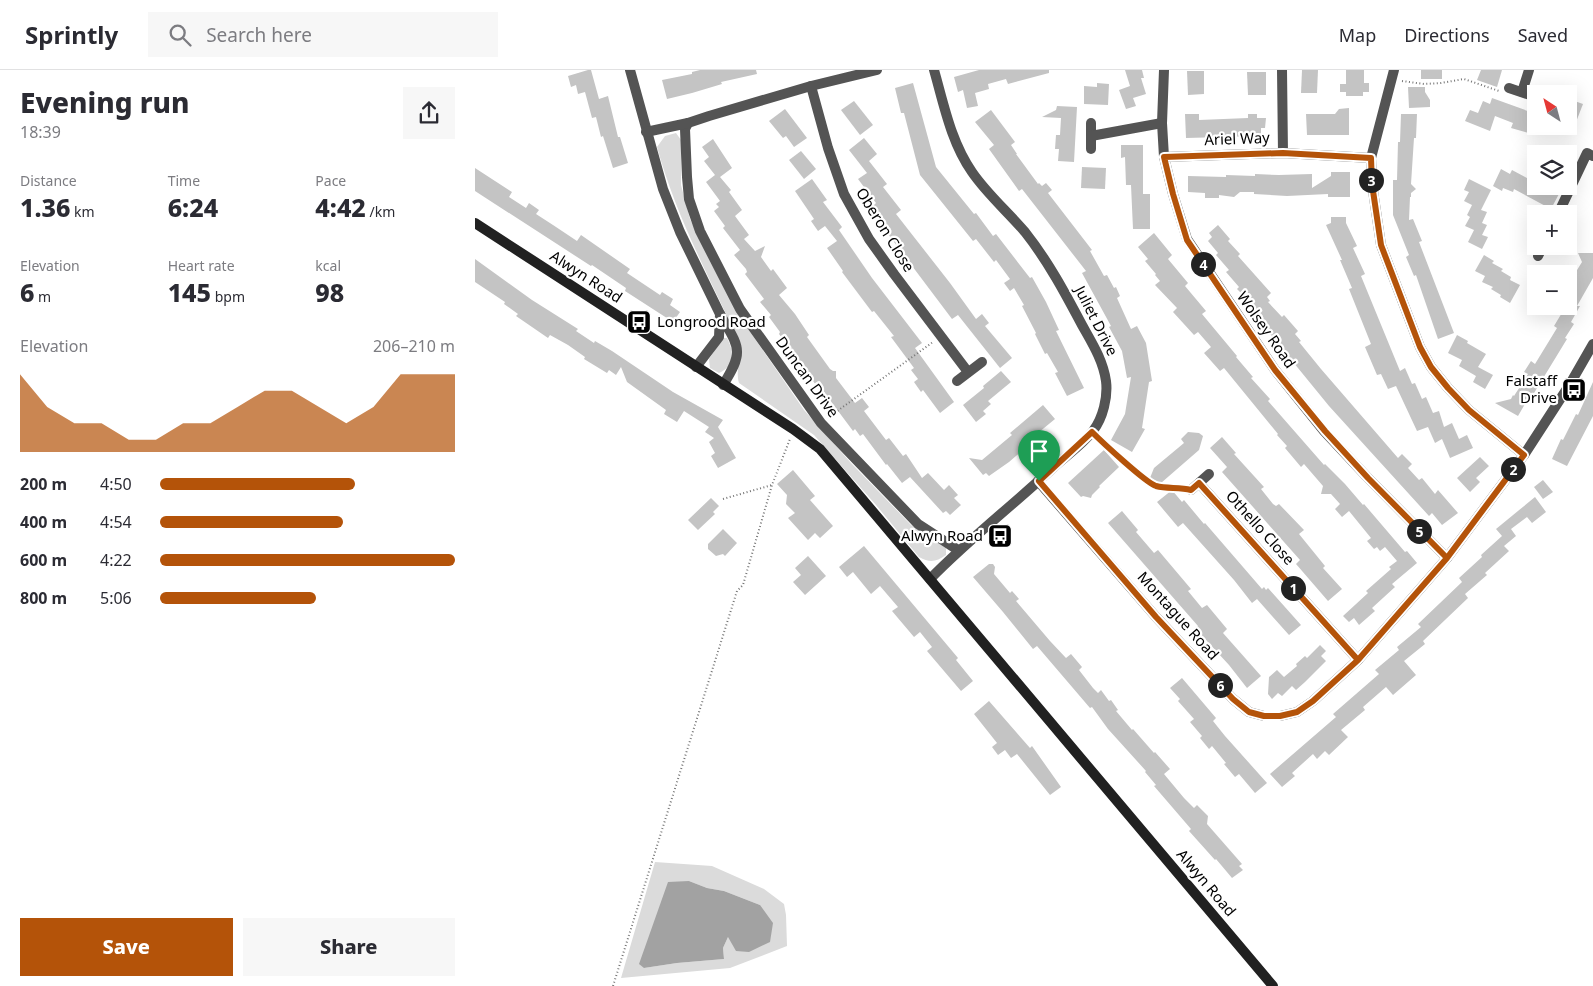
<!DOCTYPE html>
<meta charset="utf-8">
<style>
:root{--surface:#fff;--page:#f7f7f7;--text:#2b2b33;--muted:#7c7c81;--line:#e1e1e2;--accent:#b45309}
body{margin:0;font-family:"Noto Sans",sans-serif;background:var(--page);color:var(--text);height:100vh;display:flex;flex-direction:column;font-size:19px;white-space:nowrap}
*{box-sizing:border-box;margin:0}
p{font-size:16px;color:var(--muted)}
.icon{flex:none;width:28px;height:28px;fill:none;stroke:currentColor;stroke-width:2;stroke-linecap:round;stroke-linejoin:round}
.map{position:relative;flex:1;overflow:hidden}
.side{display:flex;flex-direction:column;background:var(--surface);width:475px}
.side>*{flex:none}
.needle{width:32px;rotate:324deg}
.controls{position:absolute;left:1052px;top:15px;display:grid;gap:10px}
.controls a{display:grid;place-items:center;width:50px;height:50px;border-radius:0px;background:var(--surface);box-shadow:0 5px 20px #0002;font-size:25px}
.pin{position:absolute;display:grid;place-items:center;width:42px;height:42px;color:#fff;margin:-51px -21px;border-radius:50% 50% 50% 0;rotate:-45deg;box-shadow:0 0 5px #0007}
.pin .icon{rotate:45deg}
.km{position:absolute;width:25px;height:25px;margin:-12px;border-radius:50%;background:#222;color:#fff;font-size:14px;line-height:25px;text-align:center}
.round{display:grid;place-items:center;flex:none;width:52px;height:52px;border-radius:0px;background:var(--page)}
.summary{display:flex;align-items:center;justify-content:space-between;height:85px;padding:0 20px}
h1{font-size:28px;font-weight:800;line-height:38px}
.figures{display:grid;grid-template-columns:repeat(3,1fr);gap:8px;height:85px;padding:5px 20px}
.figures div{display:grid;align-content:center}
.figures b{font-size:25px;font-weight:800}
.figures small{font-size:14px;font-weight:400}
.figures p{font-size:14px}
.chart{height:140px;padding:10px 20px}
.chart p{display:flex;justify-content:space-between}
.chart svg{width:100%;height:90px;margin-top:5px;fill:var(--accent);opacity:.7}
.action{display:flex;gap:10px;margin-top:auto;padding:10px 20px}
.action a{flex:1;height:58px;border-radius:0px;background:var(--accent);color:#fff;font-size:20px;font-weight:800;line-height:58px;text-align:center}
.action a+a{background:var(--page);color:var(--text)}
ul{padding:0 20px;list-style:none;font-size:16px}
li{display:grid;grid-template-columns:80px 60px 1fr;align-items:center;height:38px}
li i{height:12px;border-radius:6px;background:var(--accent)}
header{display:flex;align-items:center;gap:30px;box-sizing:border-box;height:70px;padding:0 25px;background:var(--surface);border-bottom:1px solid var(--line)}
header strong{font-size:24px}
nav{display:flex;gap:28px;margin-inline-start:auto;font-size:18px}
.search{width:350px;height:45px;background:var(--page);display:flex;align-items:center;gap:12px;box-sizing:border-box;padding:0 18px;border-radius:0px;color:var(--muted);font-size:19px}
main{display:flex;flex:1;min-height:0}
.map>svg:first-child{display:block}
.green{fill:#dbdbdb;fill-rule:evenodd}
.water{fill:#a2a2a2}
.building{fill:#c4c4c4}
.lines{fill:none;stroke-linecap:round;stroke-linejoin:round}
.path{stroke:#767676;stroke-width:2;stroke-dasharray:1 2.5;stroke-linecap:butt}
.street{stroke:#545454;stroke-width:10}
.secondary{stroke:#212121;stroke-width:10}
.route-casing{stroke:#fff;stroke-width:10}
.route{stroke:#b45309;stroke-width:6}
.labels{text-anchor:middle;stroke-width:4.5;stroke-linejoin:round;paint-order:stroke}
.street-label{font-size:15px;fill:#000;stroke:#fff}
.poi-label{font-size:15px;fill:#000;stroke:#fff;text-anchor:end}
</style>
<header>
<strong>Sprintly</strong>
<div class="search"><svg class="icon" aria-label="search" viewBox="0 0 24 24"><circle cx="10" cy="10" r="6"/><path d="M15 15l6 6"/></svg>Search here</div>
<nav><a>Map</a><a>Directions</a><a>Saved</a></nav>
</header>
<main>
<section class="side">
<div class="summary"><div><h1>Evening run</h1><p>18:39</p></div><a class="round"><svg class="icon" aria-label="share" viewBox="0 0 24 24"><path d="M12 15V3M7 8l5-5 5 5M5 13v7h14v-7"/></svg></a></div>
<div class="figures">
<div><p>Distance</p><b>1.36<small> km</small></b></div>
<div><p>Time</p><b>6:24</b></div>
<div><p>Pace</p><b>4:42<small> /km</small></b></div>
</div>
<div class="figures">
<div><p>Elevation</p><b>6<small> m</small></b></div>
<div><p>Heart rate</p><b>145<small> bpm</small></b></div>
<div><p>kcal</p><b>98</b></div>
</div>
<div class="chart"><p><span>Elevation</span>206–210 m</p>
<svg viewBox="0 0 160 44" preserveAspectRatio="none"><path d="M0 44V6L10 22L20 30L30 30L40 38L50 38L60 30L70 30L80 22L90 14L100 14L110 22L120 30L130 22L140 6L150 6L160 6V44z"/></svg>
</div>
<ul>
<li><b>200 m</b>4:50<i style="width:66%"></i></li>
<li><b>400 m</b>4:54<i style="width:62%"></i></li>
<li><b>600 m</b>4:22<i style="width:100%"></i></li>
<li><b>800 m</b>5:06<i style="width:53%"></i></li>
</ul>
<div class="action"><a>Save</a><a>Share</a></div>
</section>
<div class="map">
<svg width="1118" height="916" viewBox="0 0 1118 916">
<rect width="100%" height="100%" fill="#fff"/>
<!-- green -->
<g class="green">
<path d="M201,63L206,70V115L215,149L236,193L267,250L329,340L376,393L436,455L471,478V485C461,492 455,493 444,487L401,435L339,365L264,313C260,299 267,287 264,271C234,207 201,146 182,77L190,66Z"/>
<path d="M248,268H252C259,282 261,295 244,303L235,298L234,289Z"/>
<path d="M180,792L237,796L289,819L309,834L311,845L312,876L255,898L146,908ZM214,811L232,818L249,821L285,835L253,867L248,878L249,889L202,893L169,898Z"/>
</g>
<!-- water -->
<polygon class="water" points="214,811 232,818 249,821 285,835 298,853 295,872 274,882 261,881 253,867 248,878 249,889 202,893 169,898 164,894 193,812"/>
<!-- building -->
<g class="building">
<polygon points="113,0 116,0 124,29 133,26 143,67 145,67 153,93 138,98 128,66 126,67 121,47 117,48 110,22 103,24 101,15 96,17 93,6"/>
<polygon points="225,0 281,0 282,4 246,12 247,14 217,23 192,29 187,10 217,4 217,2"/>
<polygon points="504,0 574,0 574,3 533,14 531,9 513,14 514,19 500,23 503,36 492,38 488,20 483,22 479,7"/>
<polygon points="650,0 667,0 669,8 666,8 671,24 658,28 661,36 651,39 644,20 655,16"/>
<polygon points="827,0 843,0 842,23 826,23"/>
<polygon points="871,0 889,0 889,13 894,13 894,22 888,22 888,26 871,26 871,22 865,22 865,14 871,14"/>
<rect x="946" y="0" width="21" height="9"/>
<polygon points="1006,0 1027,0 1022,17 1002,10"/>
<polygon points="712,1 729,1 729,24 713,25"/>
<polygon points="772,2 791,2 791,25 773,25"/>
<polygon points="438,13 461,97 499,144 501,143 518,166 521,164 555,208 557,207 571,232 584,260 581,261 609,318 592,326 580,303 583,302 572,283 570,284 560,264 561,263 547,236 549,235 539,218 535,221 529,213 535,209 521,190 519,192 501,169 498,171 445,105 429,43 426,43 420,18"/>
<polygon points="622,13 634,14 633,35 609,34 609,16 622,17"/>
<polygon points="933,17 950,17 950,22 955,30 955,37 934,38"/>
<polygon points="1017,28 1061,44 1061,65 1036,58 1038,53 1020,46 1015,61 990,51 995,40 1003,43 1008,31 1015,34"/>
<polygon points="1094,29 1108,34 1101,52 1094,49"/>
<polygon points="379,31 398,55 385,65 366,40"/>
<polygon points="582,36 602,37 599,92 583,91 584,79 580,79 581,65 585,65 586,48 567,47 581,40"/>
<polygon points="874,38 874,65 832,65 831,44 860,44 864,39"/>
<polygon points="310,39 332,68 319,77 311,66 308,68 294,51"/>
<polygon points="516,40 540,72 536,75 542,84 541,84 563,114 564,113 567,116 571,113 577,120 573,123 617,180 615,181 629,206 632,205 639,218 641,217 645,226 642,228 656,259 662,256 671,273 677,311 674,312 667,358 670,359 657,382 636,370 650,344 656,307 652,308 647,281 634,257 636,256 607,203 611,201 547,119 544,121 514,79 519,75 500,52"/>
<polygon points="710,44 724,44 724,50 773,48 773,44 782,44 782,48 791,48 790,58 786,58 786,66 711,68"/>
<polygon points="926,44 942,44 941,68 939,68 936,114 941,119 936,123 936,127 935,127 934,150 938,149 947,171 944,172 979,263 963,269 941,205 939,206 931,187 934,185 918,145 918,110 922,110 923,72 925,72"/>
<polygon points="389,68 402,84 394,91 412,114 408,117 426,140 421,144 475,213 501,249 507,244 514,253 510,256 537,288 525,298 483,245 477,249 410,160 414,158 398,136 401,133 383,109 392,103 374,80"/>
<polygon points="238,69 257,98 245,107 256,120 254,122 267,140 260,146 274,165 269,169 280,181 290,176 286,187 296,201 298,199 312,218 304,225 320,244 334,265 332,267 355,299 358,301 361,301 361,308 380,333 387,328 394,337 389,341 411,370 414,368 428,386 431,384 447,408 453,403 469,420 474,415 483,425 479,428 486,435 475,445 471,441 468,443 435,407 427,413 412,394 411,395 388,364 385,366 380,359 378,361 346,318 344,319 332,303 333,302 304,264 305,262 294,247 296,245 285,232 289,229 270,204 272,202 271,199 259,185 265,180 248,158 250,156 239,141 244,137 241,134 245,131 231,112 240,105 229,91 234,87 227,77"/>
<polygon points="646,75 668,75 668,124 675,124 675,159 658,159 656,115 651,115 650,87 646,88"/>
<polygon points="326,81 341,99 329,109 314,90"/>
<polygon points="607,97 631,98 630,119 606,118"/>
<polygon points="0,98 37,122 34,127 51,138 54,133 64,140 61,144 78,155 102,171 106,165 155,199 152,203 185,225 187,222 198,229 195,235 205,242 198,252 150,221 151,218 117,195 116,196 0,121"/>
<polygon points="1026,99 1035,104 1037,100 1052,108 1053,104 1061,108 1061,116 1075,116 1085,122 1076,139 1039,119 1038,122 1028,118 1027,121 1018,116"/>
<polygon points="856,102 875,102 875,127 853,127 853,124 812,126 779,124 779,122 765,122 759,127 744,125 744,128 730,128 730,123 713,122 713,106 751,107 751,105 780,106 780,104 804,105 837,104 837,118 856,106"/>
<polygon points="337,109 352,130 348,132 367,157 364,160 397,208 447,273 440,278 479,332 465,343 448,320 446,322 439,312 443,309 436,300 439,298 416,267 419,266 399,241 397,242 367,202 368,201 352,178 362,171 350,156 343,161 336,151 339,149 320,121"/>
<polygon points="994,109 1016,120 1006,140 1012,142 1007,153 1012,155 1007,165 1013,167 1007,179 993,172 999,160 990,156 995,147 992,145 997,135 989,131 994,122 989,120"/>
<polygon points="856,147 871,147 871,153 882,176 878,178 890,204 886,206 925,301 930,298 937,314 940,313 947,329 951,327 958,343 964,341 969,357 977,353 984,369 992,365 998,378 975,388 967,369 960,373 953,357 942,361 921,316 913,319 906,304 902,305 890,277 896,274 874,219 877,218 865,190 867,190 851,155 856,153"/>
<polygon points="743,155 755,169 753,171 765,184 763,186 796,223 792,227 795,231 793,232 807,247 809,245 823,261 820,264 826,271 824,272 846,299 923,388 927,384 937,394 933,398 944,410 947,408 960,424 963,420 983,443 967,455 957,443 954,446 854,336 792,260 794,258 771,232 773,230 762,219 764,217 751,202 754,200 741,185 743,183 733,171 737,167 734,163"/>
<polygon points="679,163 697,185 693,189 713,213 710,216 731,241 727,244 762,286 761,287 778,307 776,308 795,329 793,331 849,395 850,394 870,414 888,435 889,434 930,482 932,481 942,493 917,514 920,517 897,538 900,541 884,555 879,548 874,552 868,546 893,523 891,521 916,499 914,497 922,491 910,477 905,481 902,477 899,479 892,471 896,468 874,441 867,447 860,439 865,434 856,424 846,424 848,416 829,394 826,397 810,378 812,376 802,365 803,364 749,298 745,301 729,283 736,277 723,262 719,265 698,242 702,238 680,215 685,211 680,205 681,204 670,191 673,189 663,177"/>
<polygon points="1103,183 1118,183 1118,208 1102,236 1105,236 1096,252 1099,254 1090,268 1092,269 1056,328 1054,327 1043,346 1020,333 1036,329 1038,325 1039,326 1053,304 1049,302 1056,291 1060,294 1082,258 1079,256 1091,236 1094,236 1094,213 1107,192"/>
<polygon points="1009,185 1019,191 1017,193 1028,199 1026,201 1036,207 1035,210 1045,215 1035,233 1025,227 1026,225 1016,219 1018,217 1007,212 1010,206 1000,201"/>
<polygon points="0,189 57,230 103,259 101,261 119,273 120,271 137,281 198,322 248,350 243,357 261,388 243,398 236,386 240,383 234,372 239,368 230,362 234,357 209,341 202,352 189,344 191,340 152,312 146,297 141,305 134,300 132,303 109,289 110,287 93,275 75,265 73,268 41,246 43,244 29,234 30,232 0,212"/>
<polygon points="982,265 993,271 992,273 1011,284 1003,297 1018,305 1010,319 998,312 1001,306 984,296 987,290 973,283"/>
<polygon points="526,301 536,312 513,331 516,334 508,341 511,344 501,352 488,335 509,318 508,316"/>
<polygon points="1118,312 1118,346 1092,396 1077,389 1086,369 1088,370 1101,344 1103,345"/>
<polygon points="568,335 580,349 552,372 554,375 534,392 514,406 511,403 508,405 494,388 507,390 537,365 535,363"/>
<polygon points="713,362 724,363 728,366 724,380 686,413 675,408 679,398 709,373 706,369"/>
<polygon points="747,367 761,383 759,384 789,417 786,419 798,434 801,436 804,434 829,460 824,464 850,496 848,498 867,519 853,531 821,494 825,490 747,402 752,397 735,378"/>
<polygon points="629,380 644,397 624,416 625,417 617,425 616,428 608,426 606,427 593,413"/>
<polygon points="1005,387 1014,396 1001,408 1005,412 995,422 982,408"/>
<polygon points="318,400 340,426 335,430 358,456 345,468 340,463 333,470 313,448 320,443 311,434 312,425 302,414"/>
<polygon points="1068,410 1078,422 1068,429 1059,417"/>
<polygon points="697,420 707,432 709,430 729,454 730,453 787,519 789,517 791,520 793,518 826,555 814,565 782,529 777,533 759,510 708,453 703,457 682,432"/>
<polygon points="1060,427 1071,442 1057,453 1052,447 1036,459 1041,466 1029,476 1034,481 1010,503 1012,505 990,524 993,528 948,571 950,574 929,591 941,605 918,625 911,617 888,637 890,640 866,660 873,667 854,685 850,681 842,689 838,684 817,703 820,706 807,717 795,704 861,647 858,644 904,604 900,600 924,580 922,577 946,557 943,554 987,512 984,508 1007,487 1006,485 1027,466 1021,459"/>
<polygon points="236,428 244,436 238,442 240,444 223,460 213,450"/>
<polygon points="647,441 663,460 661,462 679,483 683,480 716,519 713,521 727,538 732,535 752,559 748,563 786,606 772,618 754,595 720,558 723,556 633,453"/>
<polygon points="248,459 262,473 250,486 248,484 241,486 233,479 233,474"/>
<polygon points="389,476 483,588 481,590 498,611 486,621 452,581 457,577 445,562 439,567 417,541 423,537 405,516 396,524 378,502 372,507 364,497"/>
<polygon points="333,486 351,506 330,525 318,512 326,505 320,498"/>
<polygon points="514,494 518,494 520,497 519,504 535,523 537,521 544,529 541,531 575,571 591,588 596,584 607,597 604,600 618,618 623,623 626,620 634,631 636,630 643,640 641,641 657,660 658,659 679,683 680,682 695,699 689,704 709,728 719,738 722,735 733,746 732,754 767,794 764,796 768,800 757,808 741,789 740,790 714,761 716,759 679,716 681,715 670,702 671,701 633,659 617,637 615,638 562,576 558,579 528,542 498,507"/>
<polygon points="845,575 851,581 846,586 851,591 830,612 821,620 817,616 807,626 803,623 797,629 793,624 794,607 802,600 809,607 822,596 821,594 830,586 832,588"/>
<polygon points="707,608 741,648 738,651 750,666 792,713 780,723 764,704 760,707 749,694 751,693 737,676 734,679 725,668 727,666 715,652 719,649 703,631 705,629 695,618"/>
<polygon points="514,631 555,678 557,676 586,717 575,725 542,684 536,688 530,680 523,685 517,677 522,673 499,644"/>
</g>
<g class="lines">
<!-- path -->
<g class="path">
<polyline points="927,11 949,14 966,13 989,9 1024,21"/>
<polyline points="354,347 458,272"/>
<polyline points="625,371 679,416 707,417"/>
<polyline points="248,429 297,415"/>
<polyline points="138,916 262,521 268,515 297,415 315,369"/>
</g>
<!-- street -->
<g class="street">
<polyline points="155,0 188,119 205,162 245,244"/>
<polyline points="689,0 687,53 689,87 698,124 712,169 800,300 849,361 893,408 972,488"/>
<polyline points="807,0 808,83"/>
<polyline points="919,0 896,88 897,114 906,175 945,277 956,297 973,318 994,340 1049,385"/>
<polyline points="336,16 353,78 369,124 394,169 419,204 493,302"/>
<polyline points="1034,18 1061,27"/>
<polyline points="1047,22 1054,0"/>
<polyline points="213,53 210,59 212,107 214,129 225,161 265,239 346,353 443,454 483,480"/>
<polyline points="616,53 616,79"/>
<polyline points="171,62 213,53 234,46 336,16 402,0"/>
<polyline points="616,66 687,53"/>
<polyline points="689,87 808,83 896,88"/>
<polyline points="1083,144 1112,83 1118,86"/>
<polyline points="1063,186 1068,176"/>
<path d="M221,297L244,267L245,244C264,278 270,280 248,315"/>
<polyline points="482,311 507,292"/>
<polyline points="563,411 681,547 758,629 774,642 789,646 805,646 822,642 838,631 883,590 972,488 1049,385 1095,314 1118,274"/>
<polyline points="724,413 883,590"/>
<polyline points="716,420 734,404"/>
<path d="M455,509C494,469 538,435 579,397C591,386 607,375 618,361C628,348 633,327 631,311C628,290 617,273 607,255C590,223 573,191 550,162C533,142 512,124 497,102C476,72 469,35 459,0"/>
</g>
<!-- secondary -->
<polyline class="secondary" points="0,153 318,359 345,379 798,916"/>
</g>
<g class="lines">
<defs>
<path id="route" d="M564,411L617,362C626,371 671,413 681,416C692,419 704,417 716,420L724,413L883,590L972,488L1049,385L994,340L973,318L956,297L945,277L906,175L897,114L896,88L808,83L689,87L698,124L712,170L800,300L850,361L893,408L972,488L883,590L838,631L822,642L805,646H789L774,642L758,629L681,547L564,411"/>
</defs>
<!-- route casing -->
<use href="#route" class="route-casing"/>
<!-- route -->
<use href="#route" class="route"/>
</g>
<!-- icons -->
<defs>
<symbol id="bus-square" viewBox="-11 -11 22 22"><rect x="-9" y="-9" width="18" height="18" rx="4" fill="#000" stroke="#fff"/><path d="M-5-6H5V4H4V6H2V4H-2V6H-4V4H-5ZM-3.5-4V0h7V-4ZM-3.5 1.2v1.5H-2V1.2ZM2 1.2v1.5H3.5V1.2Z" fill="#fff"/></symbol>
</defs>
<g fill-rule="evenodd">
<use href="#bus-square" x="150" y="238" width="28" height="28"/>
<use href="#bus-square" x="1085" y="306" width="28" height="28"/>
<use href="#bus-square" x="511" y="452" width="28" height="28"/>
</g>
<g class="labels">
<!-- street labels -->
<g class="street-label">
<text transform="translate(762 69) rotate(-2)" y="5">Ariel Way</text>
<text transform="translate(410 160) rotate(58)" y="5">Oberon Close</text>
<text transform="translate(111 207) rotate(33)" y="5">Alwyn Road</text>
<text transform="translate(621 251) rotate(63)" y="5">Juliet Drive</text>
<text transform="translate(791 260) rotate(55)" y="5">Wolsey Road</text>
<text transform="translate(332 307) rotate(54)" y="5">Duncan Drive</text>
<text transform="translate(785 458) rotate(48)" y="5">Othello Close</text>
<text transform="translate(703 546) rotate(48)" y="5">Montague Road</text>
<text transform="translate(731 813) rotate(50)" y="5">Alwyn Road</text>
</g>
<!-- poi labels -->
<g class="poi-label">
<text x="182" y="257" text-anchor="start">Longrood Road</text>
<text x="1082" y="316">Falstaff<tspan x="1082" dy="17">Drive</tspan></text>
<text x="508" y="471">Alwyn Road</text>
</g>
</g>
</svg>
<div class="controls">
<a><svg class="needle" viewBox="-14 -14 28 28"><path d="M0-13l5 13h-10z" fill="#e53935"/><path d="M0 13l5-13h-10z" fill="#7c7c81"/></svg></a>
<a><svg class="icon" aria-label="layers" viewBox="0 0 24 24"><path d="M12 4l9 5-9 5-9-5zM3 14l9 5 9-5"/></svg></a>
<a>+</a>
<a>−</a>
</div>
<div class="pin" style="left:564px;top:411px;background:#1e9e55"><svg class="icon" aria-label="arrive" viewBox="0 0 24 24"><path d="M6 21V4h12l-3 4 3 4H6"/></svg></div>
<b class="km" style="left:818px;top:518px">1</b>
<b class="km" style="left:1038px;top:399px">2</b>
<b class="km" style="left:896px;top:110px">3</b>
<b class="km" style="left:728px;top:194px">4</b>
<b class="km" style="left:944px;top:461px">5</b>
<b class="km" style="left:745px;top:615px">6</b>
</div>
</main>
